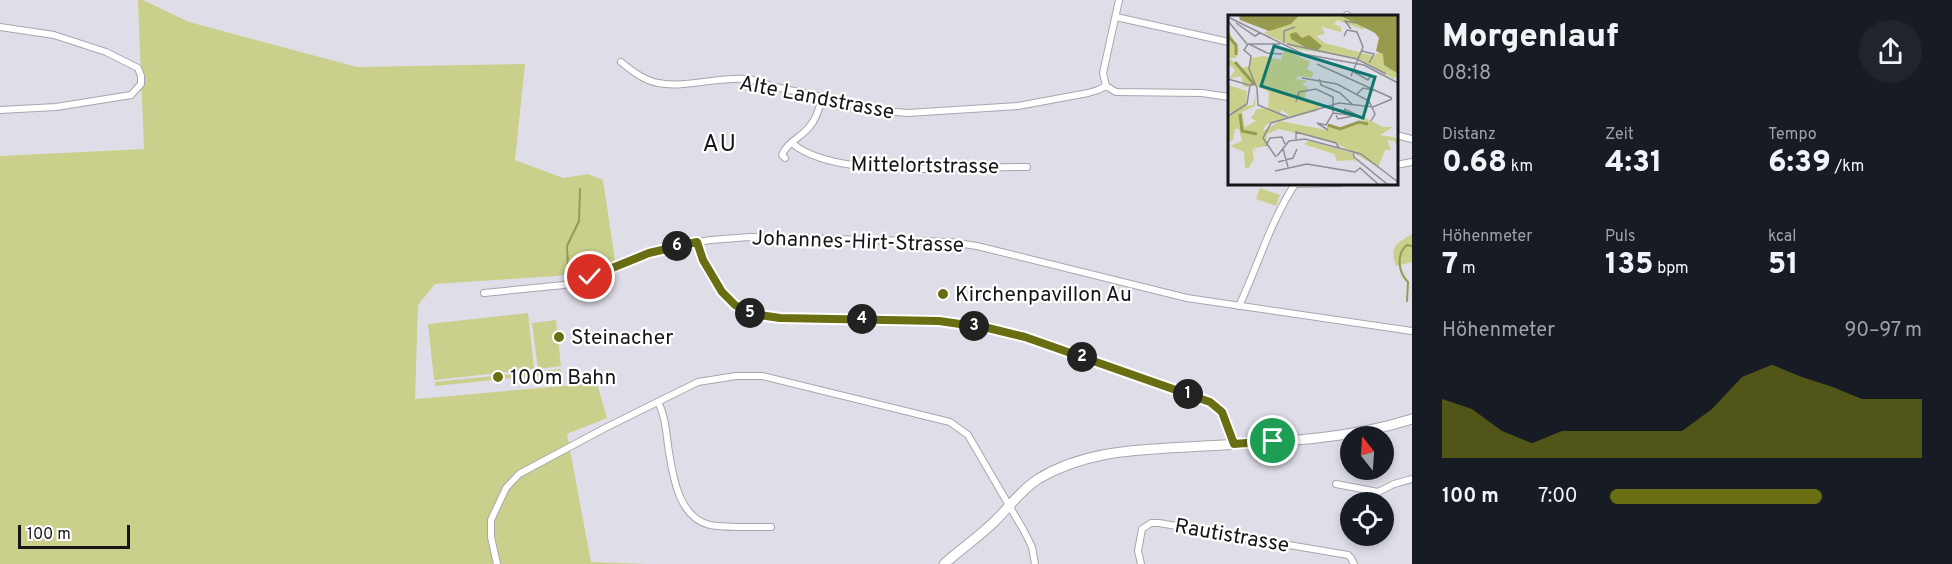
<!DOCTYPE html>
<html lang="de">
<meta charset="utf-8">
<style>
:root{--surface:#171b24;--page:#20242c;--text:#f1f3f6;--muted:#9ea1a6;--accent:#6a6e12}
body{margin:0;font-family:Overpass,sans-serif;background:var(--page);color:var(--text);height:100vh;display:flex;flex-direction:column;font-size:22px;white-space:nowrap}
*{box-sizing:border-box;margin:0}
p{font-size:20px;color:var(--muted)}
.icon{flex:none;width:33px;height:33px;fill:none;stroke:currentColor;stroke-width:2;stroke-linecap:round;stroke-linejoin:round}
.map{position:relative;flex:1;overflow:hidden}
.panel{display:flex;flex-direction:column;background:var(--surface);width:540px}
.panel>*{flex:none}
.needle{width:39px;rotate:343deg}
.fabs{position:absolute;left:1340px;top:426px;display:grid;gap:12px}
.fabs a{display:grid;place-items:center;width:54px;height:54px;border-radius:50%;background:var(--surface);box-shadow:0 3px 9px #0003;font-size:30px}
.scale{position:absolute;left:18px;bottom:15px;width:112px;box-sizing:border-box;padding-left:6px;border:3px solid #161619;border-top:0;font-size:16px;line-height:21px;white-space:nowrap;color:#161619;-webkit-text-stroke:4px #fff;paint-order:stroke}
.pin{position:absolute;display:grid;place-items:center;width:51px;height:51px;color:#fff;margin:-26px;border:3px solid #fff;border-radius:50%;box-shadow:0 2px 6px #0007}
.km{position:absolute;width:30px;height:30px;margin:-15px;border-radius:50%;background:#222;color:#fff;font-size:16px;line-height:30px;text-align:center}
.round{display:grid;place-items:center;flex:none;width:63px;height:63px;border-radius:32px;background:var(--page)}
.headline{display:flex;align-items:center;justify-content:space-between;height:102px;padding:0 30px}
h1{font-size:33px;font-weight:800;line-height:45px}
.metrics{display:grid;grid-template-columns:repeat(3,1fr);gap:9px;height:102px;padding:6px 30px}
.metrics div{display:grid;align-content:center}
.metrics b{font-size:30px;font-weight:800}
.metrics small{font-size:16px;font-weight:400}
.metrics p{font-size:16px}
.chart{height:168px;padding:12px 30px}
.chart p{display:flex;justify-content:space-between}
.chart svg{width:100%;height:108px;margin-top:6px;fill:var(--accent);opacity:.7}
ul{padding:0 30px;list-style:none;font-size:20px}
li{display:grid;grid-template-columns:96px 72px 1fr;align-items:center;height:45px}
li i{height:15px;border-radius:8px;background:var(--accent)}
main{display:flex;flex:1;min-height:0}
.map>svg:first-child{display:block}
.green{fill:#cad08c}
.lines{fill:none;stroke-linecap:round;stroke-linejoin:round}
.stream{stroke:#979b4e;stroke-width:2}
.street-casing{stroke:#a7a6b0;stroke-width:8}
.secondary-casing{stroke:#a7a6b0;stroke-width:11}
.street{stroke:#fff;stroke-width:6}
.secondary{stroke:#fff;stroke-width:9}
.route-casing{stroke:#fff;stroke-width:12}
.route{stroke:#6a6e12;stroke-width:8}
.poi-dot{fill:#6a6e12;stroke:#fff;stroke-width:2}
.labels{text-anchor:middle;stroke-width:4.5;stroke-linejoin:round;paint-order:stroke}
.street-label{font-size:21px;fill:#161619;stroke:#fff}
.poi-label{font-size:21px;fill:#161619;stroke:#fff;text-anchor:start}
.quarter-label{font-size:24px;letter-spacing:1.5px;fill:#161619;stroke:#fff}
.inset-river{fill:none;stroke:#979b4e;stroke-width:3}
.inset-road{fill:none;stroke:#8f8e95;stroke-width:1.5}
.view{fill:#0f766e;fill-opacity:0.15;stroke:#0f766e;stroke-width:3}
.inset-edge{fill:none;stroke:#161619;stroke-width:3}
</style>
<main>
<div class="map">
<svg width="1412" height="564" viewBox="0 0 1412 564">
<rect width="100%" height="100%" fill="#dfdee8"/>
<!-- green -->
<g class="green">
<polygon points="138,0 143,0 189,22 357,67 525,64 515,160 563,178 588,174 603,180 615,260 585,272 555,276 435,284 418,305 415,399 597,383 607,418 567,434 591,562 648,564 0,564 0,156 144,149"/>
<polygon points="1260,188 1280,195 1276,206 1256,199"/>
<path d="M1412,234V262L1396,266C1389,246 1396,244 1412,234Z"/>
<polygon points="528,313 534,369 434,380 428,324"/>
<polygon points="556,320 561,366 538,369 532,323"/>
<polygon points="561,369 561,373 435,386 435,382"/>
</g>
<g class="lines">
<!-- stream -->
<g class="stream">
<polyline points="568,266 567,246 579,221 580,189"/>
<path d="M1407,301L1408,282C1398,272 1396,254 1407,245L1412,246"/>
</g>
<defs>
<g id="street">
<polyline points="1347,16 1347,15"/>
<polyline points="1116,17 1229,42"/>
<polyline points="0,27 54,35 106,52 138,68 141,76 141,84 131,95 56,107 0,110"/>
<path d="M621,62C632,71 643,80 658,83C692,90 739,68 771,86L885,111L908,113L1018,106L1088,93L1098,90L1106,86"/>
<polyline points="1106,86 1116,92 1202,93 1229,97"/>
<polyline points="1106,86 1103,73 1119,0"/>
<polyline points="1396,135 1412,139"/>
<path d="M792,143C834,181 971,166 1027,167"/>
<path d="M785,158L782,155C786,143 803,136 810,126C817,118 819,108 822,98"/>
<polyline points="1396,165 1412,162"/>
<path d="M697,242C703,268 721,299 745,311C769,322 800,318 826,319C875,319 924,318 972,326C1053,338 1129,376 1207,400C1224,409 1229,425 1234,444"/>
<polyline points="484,293 564,285 649,253 678,245 711,240 749,237 950,242 977,246 1187,298 1412,331"/>
<path d="M1239,306C1258,266 1270,222 1295,184L1340,183"/>
<path d="M658,402C666,417 666,434 669,452C673,477 679,518 710,525C728,528 752,527 771,527"/>
<polyline points="1336,484 1378,492 1394,484 1412,479"/>
<polyline points="497,564 491,537 491,520 506,488 519,474 605,428 698,382 736,376 762,376 950,422 968,435 1024,531 1032,547 1035,564"/>
<polyline points="1141,564 1138,551 1142,529 1151,523 1159,523 1348,555 1351,558 1354,564"/>
</g>
<path id="secondary" d="M944,564C961,549 980,536 996,520C1010,506 1021,490 1038,479C1084,451 1135,450 1187,447C1263,442 1339,442 1412,419"/>
</defs>
<!-- street casing -->
<use href="#street" class="street-casing"/>
<!-- secondary casing -->
<use href="#secondary" class="secondary-casing"/>
<!-- street -->
<use href="#street" class="street"/>
<!-- secondary -->
<use href="#secondary" class="secondary"/>
</g>
<g class="lines">
<defs>
<polyline id="route" points="590,277 649,253 697,242 703,260 722,292 735,305 753,314 780,318 939,321 988,328 1025,337 1210,402 1222,412 1234,444 1273,441"/>
</defs>
<!-- route casing -->
<use href="#route" class="route-casing"/>
<!-- route -->
<use href="#route" class="route"/>
</g>
<!-- markers -->
<g class="poi-dot">
<circle cx="943" cy="294" r="6"/>
<circle cx="559" cy="337" r="6"/>
<circle cx="498" cy="377" r="6"/>
</g>
<g class="labels">
<!-- street labels -->
<g class="street-label">
<text transform="translate(817 97) rotate(11)" y="7">Alte Landstrasse</text>
<text transform="translate(925 165) rotate(1)" y="7">Mittelortstrasse</text>
<text transform="translate(858 241) rotate(2)" y="7">Johannes-Hirt-Strasse</text>
<text transform="translate(1232 535) rotate(10)" y="7">Rautistrasse</text>
</g>
<!-- poi labels -->
<g class="poi-label">
<text x="955" y="301">Kirchenpavillon Au</text>
<text x="571" y="344">Steinacher</text>
<text x="510" y="384">100m Bahn</text>
</g>
<!-- quarter labels -->
<g class="quarter-label">
<text x="720" y="151">AU</text>
</g>
</g>
<!-- overview -->
<g transform="translate(1228 15)">
<rect width="170" height="170" fill="#dfdee8"/>
<path d="M73,0H111L135,11L136,15L109,5L106,9L113,12V17L94,12L97,19L88,21L97,28L146,41L153,36L169,60L166,64L132,44L69,34L36,18L49,10L63,9ZM0,14L11,35L8,43H1L14,53L21,51L23,43L36,41L53,45L56,34L82,47L79,54L85,57L84,63L71,61L69,62L67,69L69,64L79,66L74,70L80,72L76,84L93,90L87,97L63,102L54,95L50,100L54,98L59,103L43,107L37,111L35,116L52,106L99,115V109L113,113L131,106L141,108L132,104L134,101L155,112H165L152,120L169,123V133L167,126L159,125L163,135H157L150,152L108,128L51,114L39,119L38,131L26,133L29,139L24,133L26,144L20,154L17,152L16,137L2,131L14,126L11,114H7L5,125L0,128V101L4,98L0,95V70L19,76L18,91L25,90L28,80L27,91L14,97L17,112L28,106L23,103L29,94L40,93L41,77L29,71L16,72L13,61L1,64L7,55L0,49ZM81,126L124,138L129,149L125,145L109,146L106,139L75,129Z" fill="#cad08c"/>
<path d="M111,0H169V58L156,50L155,39L148,36L151,23L147,18ZM11,1L70,0L71,1L63,9L41,16L12,5ZM68,17L74,23L81,20L94,31L89,36L77,32L63,24L62,19Z" fill="#979b4e"/>
<path class="inset-river" d="M129,6L170,14M0,21L8,30V40M7,47L26,69M12,99L14,116L29,119M100,110L112,114L131,107L140,109"/>
<path class="inset-road" d="M0,2L75,39L136,50L170,68M0,6L19,29M8,8L27,21L32,18M123,14L117,6L128,8M116,21L119,15L129,17L135,32L123,61M56,28V16L67,12M20,29L16,35L23,41L21,54L29,73L30,90L62,103M20,29H52M21,29L39,38L54,39M59,29L129,44L158,59M134,36L146,39L141,48M89,49L164,83M126,57L140,65L142,62M74,63L109,69L141,86L147,99L143,106M0,64L21,70M91,64L93,70L112,78L125,90M128,80L135,73L149,76M68,87L71,77L88,74L105,82V98L98,110L89,108L100,115M105,98L131,101L117,94L116,98M108,100L110,104L125,101M0,101L19,89L22,70L27,69M68,124V117L108,128L111,133M38,131L42,123L54,122L57,129M55,134L60,152M125,136L126,142L159,169M49,141L61,126L77,124L133,139L170,167M48,142L35,123L43,108L111,88L145,92L164,84M50,147L65,143L69,134M47,156L79,149L127,157M127,157L132,153L150,169"/>
<path class="view" d="M46,31L147,62L135,103L33,71Z"/>
<rect width="170" height="170" class="inset-edge"/>
</g>
</svg>
<div class="fabs">
<a><svg class="needle" viewBox="-14 -14 28 28"><path d="M0-13l5 13h-10z" fill="#e53935"/><path d="M0 13l5-13h-10z" fill="#9ea1a6"/></svg></a>
<a><svg class="icon" aria-label="locate" viewBox="0 0 24 24"><circle cx="12" cy="12" r="6"/><path d="M12 2v4M12 18v4M2 12h4M18 12h4"/></svg></a>
</div>
<div class="scale">100 m</div>
<div class="pin" style="left:1273px;top:441px;background:#1e9e55"><svg class="icon" aria-label="arrive" viewBox="0 0 24 24"><path d="M6 21V4h12l-3 4 3 4H6"/></svg></div>
<div class="pin" style="left:590px;top:277px;background:#d93025"><svg class="icon" aria-label="check" viewBox="0 0 24 24"><path d="M5 12l5 5 9-10"/></svg></div>
<b class="km" style="left:1188px;top:394px">1</b>
<b class="km" style="left:1082px;top:357px">2</b>
<b class="km" style="left:974px;top:326px">3</b>
<b class="km" style="left:862px;top:319px">4</b>
<b class="km" style="left:750px;top:313px">5</b>
<b class="km" style="left:677px;top:246px">6</b>
</div>
<section class="panel">
<div class="headline"><div><h1>Morgenlauf</h1><p>08:18</p></div><a class="round"><svg class="icon" aria-label="share" viewBox="0 0 24 24"><path d="M12 15V3M7 8l5-5 5 5M5 13v7h14v-7"/></svg></a></div>
<div class="metrics">
<div><p>Distanz</p><b>0.68<small> km</small></b></div>
<div><p>Zeit</p><b>4:31</b></div>
<div><p>Tempo</p><b>6:39<small> /km</small></b></div>
</div>
<div class="metrics">
<div><p>Höhenmeter</p><b>7<small> m</small></b></div>
<div><p>Puls</p><b>135<small> bpm</small></b></div>
<div><p>kcal</p><b>51</b></div>
</div>
<div class="chart"><p><span>Höhenmeter</span>90–97 m</p>
<svg viewBox="0 0 160 44" preserveAspectRatio="none"><path d="M0 44V20L10 24L20 33L30 38L40 33L50 33L60 33L70 33L80 33L90 24L100 11L110 6L120 11L130 15L140 20L150 20L160 20V44z"/></svg>
</div>
<ul>
<li><b>100 m</b>7:00<i style="width:68%"></i></li>
</ul>
</section>
</main>
